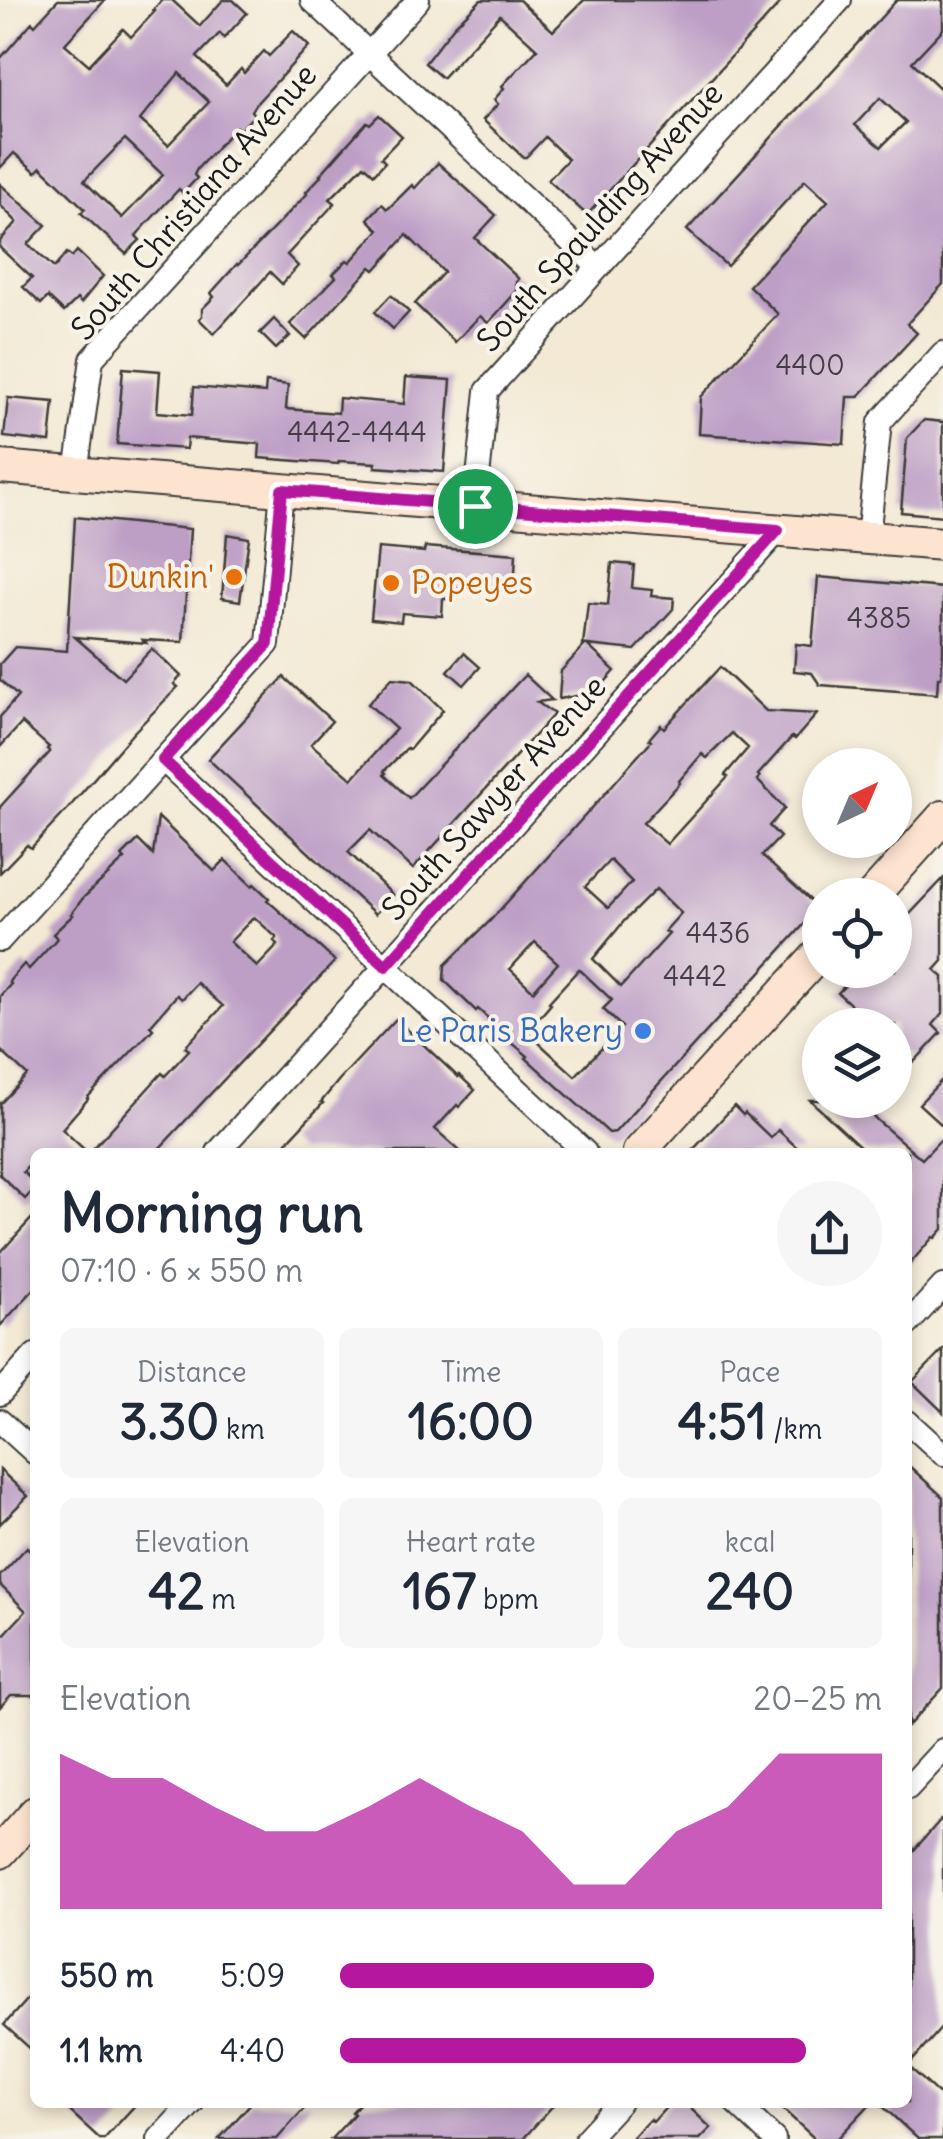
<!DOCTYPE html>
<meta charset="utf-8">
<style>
:root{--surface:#fff;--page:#f6f6f7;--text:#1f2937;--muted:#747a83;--accent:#b5179e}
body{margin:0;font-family:Delius,sans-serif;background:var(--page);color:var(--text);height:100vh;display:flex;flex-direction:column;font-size:38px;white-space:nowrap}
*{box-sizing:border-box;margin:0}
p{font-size:32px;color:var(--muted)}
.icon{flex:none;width:55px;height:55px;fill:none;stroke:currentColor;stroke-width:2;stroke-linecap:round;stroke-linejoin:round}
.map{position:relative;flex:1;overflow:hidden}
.sheet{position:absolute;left:30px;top:1148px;width:882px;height:960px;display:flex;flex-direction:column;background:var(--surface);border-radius:15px;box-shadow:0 5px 15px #0003}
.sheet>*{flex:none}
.needle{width:65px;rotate:44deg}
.fabs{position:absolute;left:802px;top:748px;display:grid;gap:20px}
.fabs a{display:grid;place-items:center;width:110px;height:110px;border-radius:50%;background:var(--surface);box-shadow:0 5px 15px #0003;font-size:50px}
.pin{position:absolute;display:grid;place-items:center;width:85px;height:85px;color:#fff;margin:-42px;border:5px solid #fff;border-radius:50%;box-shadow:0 2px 10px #0007}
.round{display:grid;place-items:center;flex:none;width:105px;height:105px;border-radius:52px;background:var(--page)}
.headline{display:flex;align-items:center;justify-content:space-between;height:170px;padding:0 30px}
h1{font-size:55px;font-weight:700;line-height:75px}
.metrics{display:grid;grid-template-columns:repeat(3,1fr);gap:15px;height:170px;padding:10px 30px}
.metrics div{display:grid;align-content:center;border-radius:15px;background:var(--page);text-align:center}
.metrics b{font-size:50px;font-weight:700}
.metrics small{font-size:28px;font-weight:400}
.metrics p{font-size:28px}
.chart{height:280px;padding:20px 30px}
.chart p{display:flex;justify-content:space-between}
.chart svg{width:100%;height:180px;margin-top:10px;fill:var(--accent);opacity:.7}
ul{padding:0 30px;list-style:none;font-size:32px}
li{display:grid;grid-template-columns:160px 120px 1fr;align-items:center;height:75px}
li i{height:25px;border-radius:12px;background:var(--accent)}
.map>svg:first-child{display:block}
.building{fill:#bd9fc6;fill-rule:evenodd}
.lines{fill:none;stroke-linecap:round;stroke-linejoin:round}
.street-casing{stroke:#3c3b38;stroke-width:26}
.secondary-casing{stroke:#3c3b38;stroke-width:36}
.street{stroke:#fff;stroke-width:22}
.secondary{stroke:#fde4d0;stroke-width:32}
.route-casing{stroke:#fff;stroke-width:20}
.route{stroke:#b5179e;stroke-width:12}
.food-dot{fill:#e8710a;stroke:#f7f3e8;stroke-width:4}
.shop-dot{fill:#3f7fe0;stroke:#f7f3e8;stroke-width:4}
.labels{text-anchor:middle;stroke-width:8;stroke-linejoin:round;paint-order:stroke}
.number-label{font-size:28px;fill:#443d46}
.street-label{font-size:32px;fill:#1c1c1c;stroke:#f7f3e8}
.food-label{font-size:32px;fill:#c56008;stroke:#f7f3e8;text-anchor:end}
.shop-label{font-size:32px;fill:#366cbe;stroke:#f7f3e8;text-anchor:end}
</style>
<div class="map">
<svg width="943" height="2139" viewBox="0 0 943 2139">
<rect width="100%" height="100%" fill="#f7f3e8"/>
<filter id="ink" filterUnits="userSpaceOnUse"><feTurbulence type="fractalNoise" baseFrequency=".01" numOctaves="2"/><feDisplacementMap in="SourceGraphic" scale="20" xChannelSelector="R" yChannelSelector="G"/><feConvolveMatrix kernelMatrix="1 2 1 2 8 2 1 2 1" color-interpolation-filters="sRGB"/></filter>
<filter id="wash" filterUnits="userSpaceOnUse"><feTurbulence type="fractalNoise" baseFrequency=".0048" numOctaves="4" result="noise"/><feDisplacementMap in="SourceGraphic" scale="40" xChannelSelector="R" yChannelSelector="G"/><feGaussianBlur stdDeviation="2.25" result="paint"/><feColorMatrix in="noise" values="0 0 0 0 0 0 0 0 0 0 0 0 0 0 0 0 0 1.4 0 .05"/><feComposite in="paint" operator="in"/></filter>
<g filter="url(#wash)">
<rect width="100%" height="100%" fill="#f3e9d4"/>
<g id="blocks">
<!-- building -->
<g class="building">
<path d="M58,0H105L65,44L89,65L123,29L131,37L155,11L153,10L162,0H172L200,26L223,0H233L247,13L224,38L220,33L197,57L226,85L241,69L244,73L264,51L269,56L293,31L309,46L254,106L251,111L254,115L240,130L236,127L197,169L194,175L197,178L183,193L179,189L140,231L136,236L140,240L126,254L81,213L85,209L41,167L36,172L14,153L0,168V59L32,22L35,25ZM179,73L209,102L168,145L140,120ZM125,139L163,175L122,218L84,181Z"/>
<polygon points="481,0 519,0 553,31 584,0 783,0 587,215 548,180 568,159 545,137 526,157 523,157 483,120 498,104 494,100 504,88 502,86 537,49 500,15 442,78 425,63 454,26"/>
<path d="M897,0H943V29L912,62L943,91V284L907,324L917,333L858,397H847L844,444L699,434L701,397L778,314L749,286L828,201L805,180L727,266L687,230ZM880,98L906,122L881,147L855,125Z"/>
<polygon points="379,115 402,136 381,158 385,162 374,174 364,165 330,199 335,203 287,255 298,266 282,284 270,272 214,334 199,319 202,316 202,309 214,297 211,293 237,264 238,265 307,194 306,192 321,176 320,175 367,122 370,124"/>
<polygon points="438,163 496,215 475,238 519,279 516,282 517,291 488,323 480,316 455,342 415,304 444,272 407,235 375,270 371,267 306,339 290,324 336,277 333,274 347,260 350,262 379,230 368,219 382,204 387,209 389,208 412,185 415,188"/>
<polygon points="0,184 46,225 28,244 54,268 67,253 72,257 77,251 103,276 81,303 77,299 64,312 48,297 41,304 23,287 32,278 0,248 0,241 17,222 0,205"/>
<polygon points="391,295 409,312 393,329 375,312"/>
<polygon points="274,319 290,336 276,349 260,333"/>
<polygon points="123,368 160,371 157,412 192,415 194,387 265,393 266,382 288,385 286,409 338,413 339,398 404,404 406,377 451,380 444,472 375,467 376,463 339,461 338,464 259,458 260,444 187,438 186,449 117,444"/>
<polygon points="8,398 54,402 50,442 4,437"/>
<polygon points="924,420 943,422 943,516 901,512 907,438"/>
<polygon points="75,517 190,529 183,642 143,640 146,643 75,637 123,679 152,649 181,676 174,684 178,687 133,733 66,811 31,848 27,845 0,873 0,807 50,752 47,749 49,747 22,723 0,747 0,717 18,696 0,680 0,664 15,647 67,651"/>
<polygon points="227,534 249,538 240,601 222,598"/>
<polygon points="425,547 516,554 514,592 452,588 451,599 443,599 442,616 402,613 401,622 371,619 378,548 424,552"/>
<polygon points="612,563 634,565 632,588 652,590 651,596 674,598 673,609 635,650 587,645 615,671 593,695 589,691 581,695 559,699 561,671 585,645 583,645 588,603 608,605"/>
<polygon points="818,577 943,588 943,652 941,677 938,677 937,694 820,685 812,673 794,671 796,644 812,646"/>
<polygon points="464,653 480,667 464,685 448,671"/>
<path d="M720,667L766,711L817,714L795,739L792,737L758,775L760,777L757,780L785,808L769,826L780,837L762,856L819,908L615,1132L609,1133L526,1058L528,1056L499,1032L501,1030L478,1009L476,1011L444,980L445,965L489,922L601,798L651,741L649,739L661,725L664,728ZM732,733L748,748L725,775L728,777L667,844L643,823L680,783L679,781L702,754L707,758ZM610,860L632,882L608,908L585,887ZM656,889L681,913L665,931L669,934L621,987L593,959L625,920ZM535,942L558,963L533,991L510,969ZM579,969L612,1000L603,1009L622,1027L575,1076L527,1032L551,1004L549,1002Z"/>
<polygon points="525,675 552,700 537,702 554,714 413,869 370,830 348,852 393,895 375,914 208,759 284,677 332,721 311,744 352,779 396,729 368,704 392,678 412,680 443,710 409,750 407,748 384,771 386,773 384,775 409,798"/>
<path d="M158,817L214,871L225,860L252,886L254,884L269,898L267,900L335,961L156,1152H90L162,1073L165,1076L189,1050L185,1047L223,1006L197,983L182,999L177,995L150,1026L153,1029L87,1098L88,1099L62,1129L87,1152H35V1159L23,1172L35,1183V1189L25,1199L0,1175V1104L27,1075L0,1050V996L11,984L9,982L11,979L24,964L29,969L53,943L57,938L53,934L73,915L71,914L83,898L125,859L122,856L138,840L153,855ZM254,917L277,938L274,941L278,945L257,967L230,942Z"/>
<polygon points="943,879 943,961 935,970 943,977 943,1013 933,1025 941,1033 914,1062 895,1045 895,1025 873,1025 838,993 860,970 895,970 895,930"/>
<polygon points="396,1019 458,1077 459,1075 475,1090 459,1107 457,1105 435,1129 461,1152 298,1152 287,1142 323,1103 321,1102 339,1080"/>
<polygon points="943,1079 943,1126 919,1104"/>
<polygon points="810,1100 887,1100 872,1116 922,1159 943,1137 943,1229 935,1238 933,1237 908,1266 908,1152 866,1152"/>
<polygon points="734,1106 743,1115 745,1113 771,1138 778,1130 802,1152 691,1152"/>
<polygon points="35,1215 35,1288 0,1326 0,1253"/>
<polygon points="943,1350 943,1412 912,1382"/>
<polygon points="908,1465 943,1497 943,1688 908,1726"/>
<polygon points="0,1470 28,1496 0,1524"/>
<polygon points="27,1547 35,1555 35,1695 11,1695 0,1707 0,1639 26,1611 0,1585 0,1576"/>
<polygon points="943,1817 943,2026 908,2066 943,2098 943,2139 918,2139 878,2102 908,2102 908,1857"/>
<polygon points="35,1990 35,2053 4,2025"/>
<polygon points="60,2102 138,2102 104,2139 100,2139"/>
<polygon points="252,2102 310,2102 277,2139 219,2139"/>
<polygon points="361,2102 556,2102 523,2139 331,2139 354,2114 352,2112"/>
<polygon points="671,2102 684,2102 711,2128 700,2139 631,2139 650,2119 653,2122"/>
<polygon points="775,2102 872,2102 837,2139 815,2139"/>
</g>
</g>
</g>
<g filter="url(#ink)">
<use href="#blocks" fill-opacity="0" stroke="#3c3b38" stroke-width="2.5"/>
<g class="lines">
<defs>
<g id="street">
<polyline points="312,0 598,267"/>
<polyline points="76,473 92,359 418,0"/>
<polyline points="475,506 487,391 840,0"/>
<polyline points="868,538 880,422 943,353"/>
<polyline points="163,760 585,1152"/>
<polyline points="0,940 268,644 282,490"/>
<polyline points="218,1152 778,531"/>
<polyline points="908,1324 943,1286"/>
<polyline points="0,1394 35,1355"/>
<polyline points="0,1421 35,1453"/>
<polyline points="908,1422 943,1454"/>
<polyline points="908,1788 943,1750"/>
<polyline points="735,2102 774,2139"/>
<polyline points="159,2139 193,2102"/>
<polyline points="586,2139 620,2102"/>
</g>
<g id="secondary">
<polyline points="0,467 943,544"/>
<polyline points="873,895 943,817"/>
<polyline points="639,1152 820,953"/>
<polyline points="0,1852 35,1813"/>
</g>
</defs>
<!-- street casing -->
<use href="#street" class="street-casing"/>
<!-- secondary casing -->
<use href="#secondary" class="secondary-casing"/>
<!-- street -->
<use href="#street" class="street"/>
<!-- secondary -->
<use href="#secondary" class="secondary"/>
</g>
</g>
<g class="lines" filter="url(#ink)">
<defs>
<polygon id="route" points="282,490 778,530 386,966 163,760 268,644"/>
</defs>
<!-- route casing -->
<use href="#route" class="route-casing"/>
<!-- route -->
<use href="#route" class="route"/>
</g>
<!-- markers -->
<g class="food-dot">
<circle cx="234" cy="577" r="10"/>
<circle cx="391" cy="583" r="10"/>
</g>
<circle class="shop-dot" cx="643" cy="1031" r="10"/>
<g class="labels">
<!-- number labels -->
<g class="number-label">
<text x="810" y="375">4400</text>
<text x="357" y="442">4442-4444</text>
<text x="879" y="628">4385</text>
<text x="718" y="943">4436</text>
<text x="695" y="986">4442</text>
</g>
<!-- street labels -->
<g class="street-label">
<text transform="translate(194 202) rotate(-49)" y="11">South Christiana Avenue</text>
<text transform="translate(600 217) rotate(-48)" y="11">South Spaulding Avenue</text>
<text transform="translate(494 798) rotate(-48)" y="11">South Sawyer Avenue</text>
</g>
<!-- food labels -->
<g class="food-label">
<text x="214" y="588">Dunkin'</text>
<text x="411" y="594" text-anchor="start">Popeyes</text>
</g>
<!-- shop labels -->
<g class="shop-label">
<text x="623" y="1042">Le Paris Bakery</text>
</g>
</g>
</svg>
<div class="fabs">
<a><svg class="needle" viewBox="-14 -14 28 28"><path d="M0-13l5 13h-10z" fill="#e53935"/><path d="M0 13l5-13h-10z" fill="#747a83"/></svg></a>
<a><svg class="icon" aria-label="locate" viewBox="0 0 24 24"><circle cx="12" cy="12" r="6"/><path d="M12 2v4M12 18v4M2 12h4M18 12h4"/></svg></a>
<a><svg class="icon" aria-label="layers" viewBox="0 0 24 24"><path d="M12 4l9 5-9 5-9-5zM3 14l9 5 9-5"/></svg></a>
</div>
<div class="pin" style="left:475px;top:506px;background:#1e9e55"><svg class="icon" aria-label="arrive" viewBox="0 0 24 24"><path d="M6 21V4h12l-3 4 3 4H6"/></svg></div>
<section class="sheet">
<div class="headline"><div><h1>Morning run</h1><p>07:10 · 6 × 550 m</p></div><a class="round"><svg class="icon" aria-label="share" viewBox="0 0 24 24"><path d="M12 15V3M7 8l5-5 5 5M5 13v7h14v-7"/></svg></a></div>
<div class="metrics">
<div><p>Distance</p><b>3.30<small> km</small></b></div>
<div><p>Time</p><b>16:00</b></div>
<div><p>Pace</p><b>4:51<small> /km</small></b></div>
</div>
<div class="metrics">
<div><p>Elevation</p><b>42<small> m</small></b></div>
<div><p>Heart rate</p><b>167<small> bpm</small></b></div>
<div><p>kcal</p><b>240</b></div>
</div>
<div class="chart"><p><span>Elevation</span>20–25 m</p>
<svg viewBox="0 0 160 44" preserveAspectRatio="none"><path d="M0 44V6L10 12L20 12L30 19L40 25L50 25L60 19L70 12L80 19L90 25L100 38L110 38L120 25L130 19L140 6L150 6L160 6V44z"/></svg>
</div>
<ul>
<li><b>550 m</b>5:09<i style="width:58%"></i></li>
<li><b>1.1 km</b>4:40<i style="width:86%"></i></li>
</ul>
</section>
</div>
